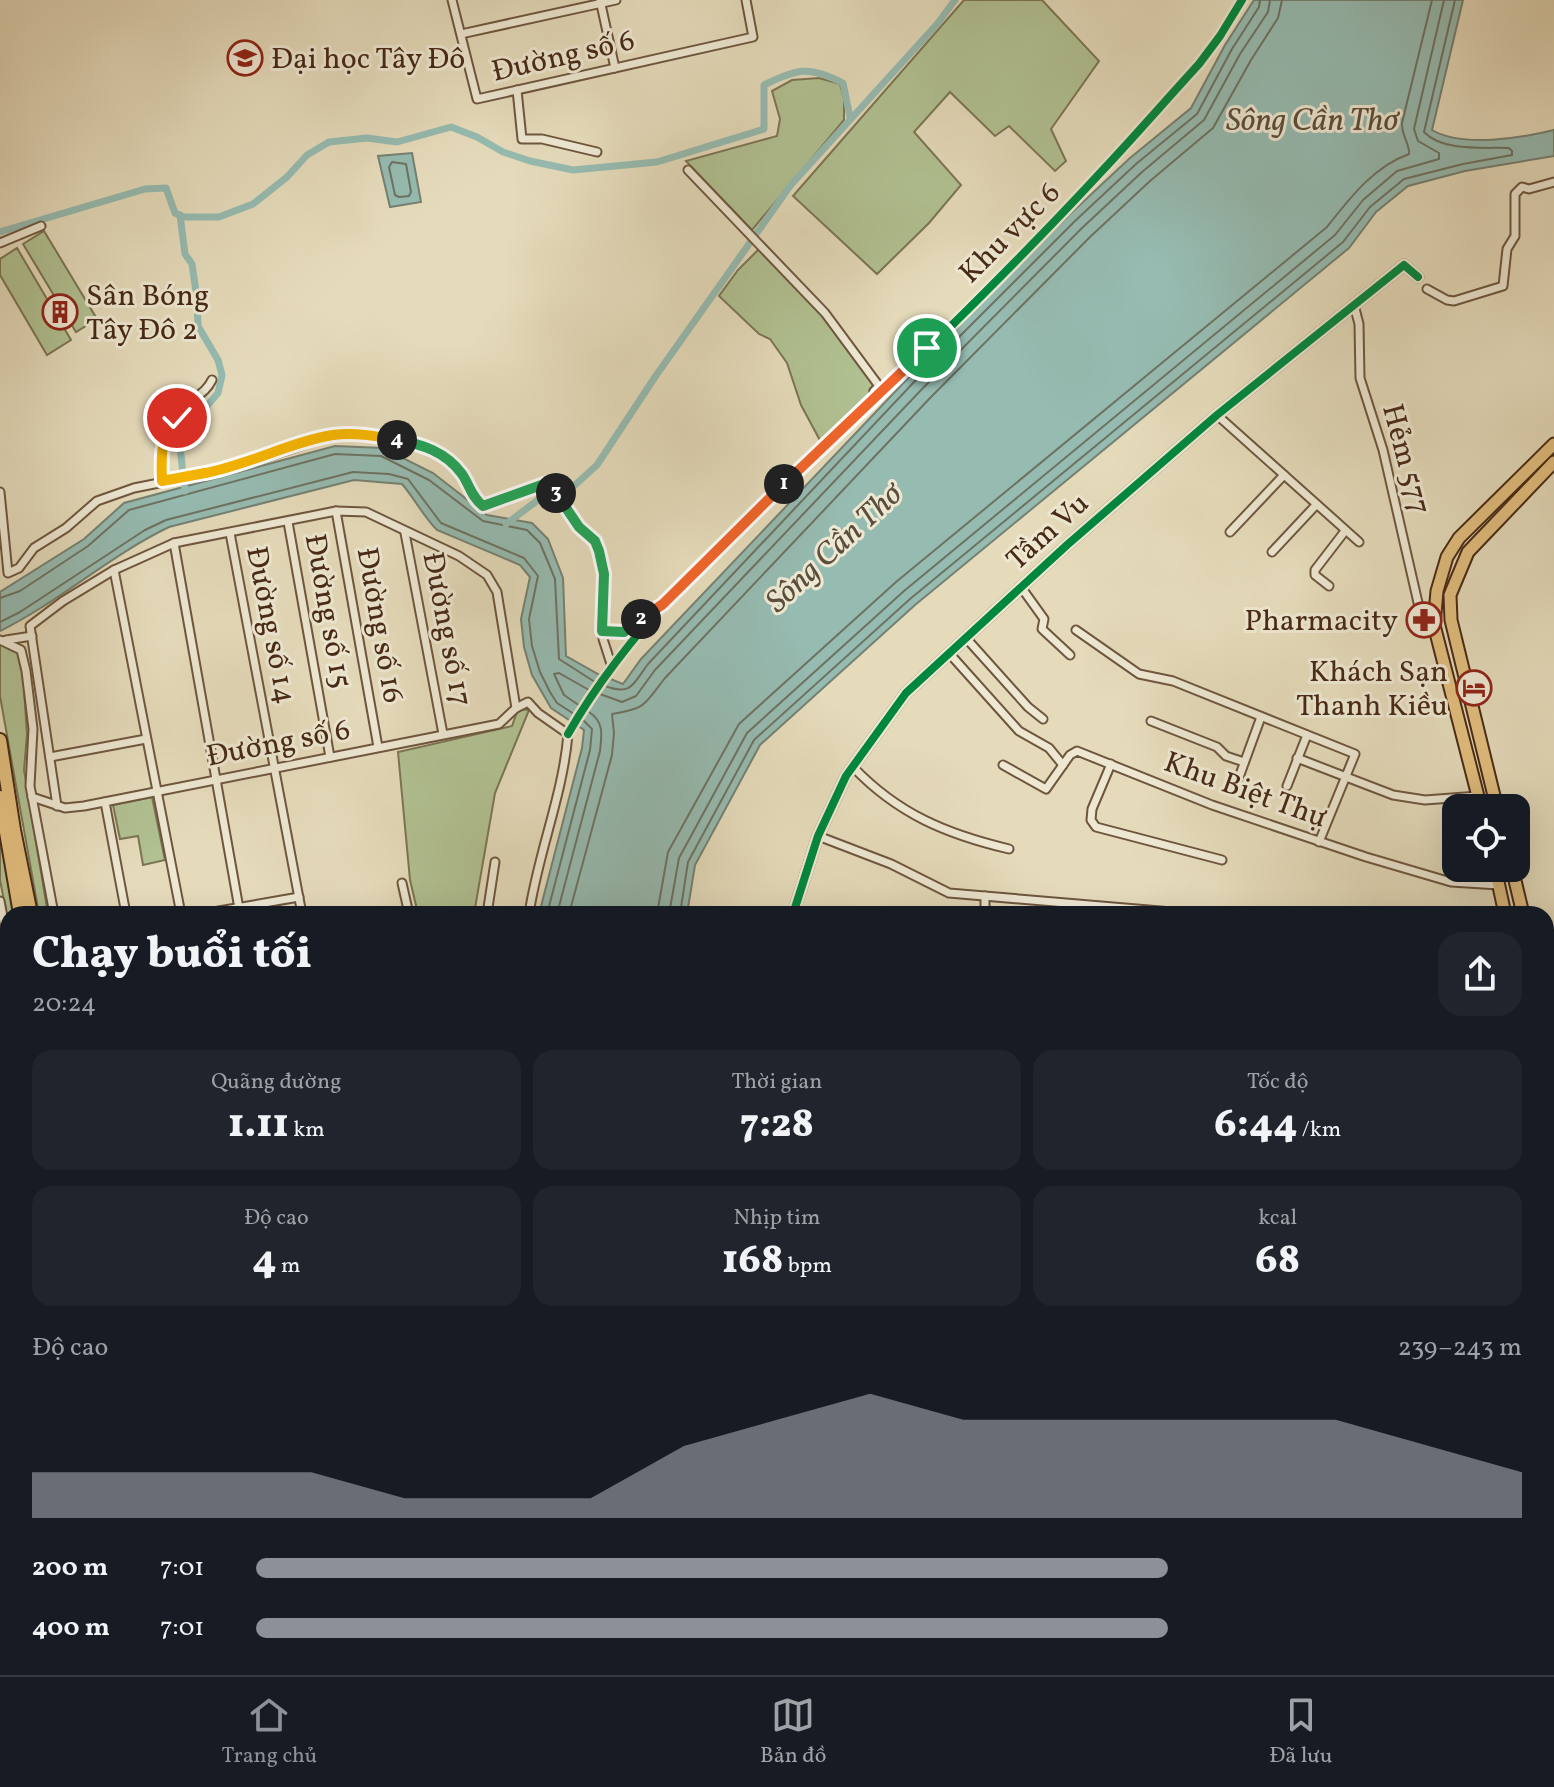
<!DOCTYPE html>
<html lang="vi">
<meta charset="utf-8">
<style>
:root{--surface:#171b24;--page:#20242c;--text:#f1f3f6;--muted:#9ea1a6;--line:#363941;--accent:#8c9099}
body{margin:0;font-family:Vollkorn,serif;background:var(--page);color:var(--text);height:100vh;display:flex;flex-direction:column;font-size:30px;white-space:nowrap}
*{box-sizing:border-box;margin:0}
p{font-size:26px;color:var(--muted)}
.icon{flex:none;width:44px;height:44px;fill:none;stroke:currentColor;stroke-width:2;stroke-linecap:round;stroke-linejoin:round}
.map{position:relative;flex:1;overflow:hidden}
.panel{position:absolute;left:0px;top:906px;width:1554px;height:770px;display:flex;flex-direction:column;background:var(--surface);border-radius:24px 24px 0 0;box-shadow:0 8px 32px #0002}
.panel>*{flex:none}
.fabs{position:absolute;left:1442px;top:794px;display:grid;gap:16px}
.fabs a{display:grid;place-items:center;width:88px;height:88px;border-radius:16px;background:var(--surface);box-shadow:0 8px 32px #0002;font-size:40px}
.pin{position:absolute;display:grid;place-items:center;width:68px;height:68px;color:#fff;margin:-34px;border:4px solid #fff;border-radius:50%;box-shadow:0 2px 8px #0007}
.km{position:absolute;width:40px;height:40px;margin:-20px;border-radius:50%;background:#222;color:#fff;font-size:22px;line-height:40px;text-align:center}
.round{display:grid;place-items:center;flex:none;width:84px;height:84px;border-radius:24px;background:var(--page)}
.head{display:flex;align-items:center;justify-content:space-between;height:136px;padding:0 32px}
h1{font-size:44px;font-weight:800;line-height:60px}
.figures{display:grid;grid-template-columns:repeat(3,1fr);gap:12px;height:136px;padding:8px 32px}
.figures div{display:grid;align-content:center;border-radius:20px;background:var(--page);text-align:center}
.figures b{font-size:40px;font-weight:800}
.figures small{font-size:22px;font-weight:400}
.figures p{font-size:22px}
.chart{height:224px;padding:16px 32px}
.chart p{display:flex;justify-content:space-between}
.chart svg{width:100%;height:144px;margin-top:8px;fill:var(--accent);opacity:.7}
ul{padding:0 32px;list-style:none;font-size:26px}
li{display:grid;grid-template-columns:128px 96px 1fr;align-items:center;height:60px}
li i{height:20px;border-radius:10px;background:var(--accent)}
.tab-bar{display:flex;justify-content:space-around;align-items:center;height:112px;border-top:2px solid var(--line);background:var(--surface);font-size:22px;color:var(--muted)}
.tab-bar a{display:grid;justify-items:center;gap:4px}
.tab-bar .active{color:var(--accent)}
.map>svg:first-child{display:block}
.green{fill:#b1c192;stroke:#7c7554;stroke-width:2}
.water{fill:#96bbb1;stroke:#768173;stroke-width:2}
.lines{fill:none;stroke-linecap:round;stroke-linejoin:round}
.shore{stroke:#6e7263;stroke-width:2}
.canal{stroke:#96bbb1;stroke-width:7}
.minor-casing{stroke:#6e563e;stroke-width:11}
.tertiary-casing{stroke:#6e563e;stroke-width:13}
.primary-casing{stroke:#472915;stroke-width:15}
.trunk-casing{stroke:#472915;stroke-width:16}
.minor{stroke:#eee8d3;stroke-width:7}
.tertiary{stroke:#eee8d3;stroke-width:9}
.primary{stroke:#e2be7e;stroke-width:11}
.trunk{stroke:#e2be7e;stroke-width:12}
.cycleway-casing{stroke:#eee8d3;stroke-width:13}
.cycleway{stroke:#00873e;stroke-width:8}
.split-1-casing{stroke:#fff;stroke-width:16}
.split-2-casing{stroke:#fff;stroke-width:16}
.split-3-casing{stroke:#fff;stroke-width:16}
.split-4-casing{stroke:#fff;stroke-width:16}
.split-5-casing{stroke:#fff;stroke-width:16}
.split-6-casing{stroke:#fff;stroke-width:16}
.split-1{stroke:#f0652b;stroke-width:10}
.split-2{stroke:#f0652b;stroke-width:10}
.split-3{stroke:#22a559;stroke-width:10}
.split-4{stroke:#22a559;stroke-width:10}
.split-5{stroke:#f5b400;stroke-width:10}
.split-6{stroke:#f5b400;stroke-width:10}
.labels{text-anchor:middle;stroke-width:6;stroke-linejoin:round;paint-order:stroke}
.street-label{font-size:30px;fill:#472915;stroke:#eee8d3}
.poi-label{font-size:30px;fill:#472915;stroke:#eee8d3;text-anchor:start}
.water-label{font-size:32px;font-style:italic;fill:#5b4e3c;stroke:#eee8d3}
</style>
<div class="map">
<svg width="1554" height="1675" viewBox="0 0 1554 1675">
<rect width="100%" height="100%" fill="#e5dbbb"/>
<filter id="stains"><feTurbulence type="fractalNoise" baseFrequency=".0025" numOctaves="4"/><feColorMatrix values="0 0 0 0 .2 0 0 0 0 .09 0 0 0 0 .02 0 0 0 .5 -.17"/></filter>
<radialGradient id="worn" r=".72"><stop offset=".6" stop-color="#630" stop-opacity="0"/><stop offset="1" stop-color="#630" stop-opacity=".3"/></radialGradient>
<!-- green -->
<g class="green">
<polygon points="964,0 1042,0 1099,61 1051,129 1066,161 1055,171 1009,126 995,136 950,92 914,132 961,185 929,223 877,274 793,196"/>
<polygon points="819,78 840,84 844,99 844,120 752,230 686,161 777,136 780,119 772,91 792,80"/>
<polygon points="44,231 97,319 76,332 23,244"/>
<polygon points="762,246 849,339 883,386 822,444 801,405 787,363 770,339 759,334 719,296 738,270"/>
<polygon points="17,248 71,340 47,355 0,275 0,259"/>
<polygon points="0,643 17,651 22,659 27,734 24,770 48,914 39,914 0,696"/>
<polygon points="518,709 529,710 495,793 474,914 418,914 410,880 398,752 512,726"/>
<polygon points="152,797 165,860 143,865 138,836 120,839 113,805"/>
<polygon points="0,830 16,914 8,914 8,922 0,880"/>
<polygon points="440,1668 621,1668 623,1675 410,1675"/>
</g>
<!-- water -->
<g class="water">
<path d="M1254,0H1463L1432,130C1463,148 1521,138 1554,130V156L1465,171L1408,186L1376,212L1349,248L915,605L760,745L695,865L687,914H539L582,748L584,730L551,708L532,675L524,647L521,619L530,577L520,565L437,530C423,516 415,499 402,484L354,480L169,527C109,556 59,602 0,631V592L84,539L124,503L335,446L383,448L433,473L487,515L532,523L548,539L563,578L566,656L598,674L623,684L641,659L910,376L1069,215L1130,158L1191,108L1225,45Z"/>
<polygon points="412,153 421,202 390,207 378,156"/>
<polygon points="667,1668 901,1668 905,1675 669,1675"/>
</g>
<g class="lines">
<!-- shore -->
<g class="shore">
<polygon points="392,162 406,164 411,192 409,196 399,197 395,195 389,167"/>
<polyline points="0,598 20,591 88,546 129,510 335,454 381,456 429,480 483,521 527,530 540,543 555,579 559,659 595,682"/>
<polyline points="0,622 20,612 145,530 166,520 353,472 389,474 408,479 441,523 524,558 538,576 529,619 532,646 540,672 550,692 557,703 574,714"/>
<path d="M605,686C632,696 633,684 648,664L915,381L1075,221L1136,164L1197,114L1232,49L1259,7L1260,0"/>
<polyline points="600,694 622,702 636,696 655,670 923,388 1082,228 1142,172 1204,120 1240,54 1268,12 1270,0"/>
<polyline points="580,706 564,695 554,674 559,673 589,690"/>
<polyline points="547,914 590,750 592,729 583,720"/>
<path d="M557,914L600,751C602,734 604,722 589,712"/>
<path d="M569,914L612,755L614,733L612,714C646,709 644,705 665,678L931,397L1090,237L1150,181L1213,128L1251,60L1278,18L1282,0"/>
<path d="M657,914L668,852L739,724L896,582L1327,227C1350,198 1373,167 1409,154C1410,145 1401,134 1402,123L1432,0"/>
<polyline points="669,914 679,858 747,733 904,591 1335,235 1363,200 1397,171 1439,159 1439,153 1418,141 1414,129 1444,0"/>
<path d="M680,914L688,862L754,740L910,599L1343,242L1370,207L1404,179L1463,164L1512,155V151L1509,148C1484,147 1443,152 1424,132L1455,0"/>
</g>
<!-- canal -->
<g class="canal">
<polyline points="180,215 185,254 192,264 197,299 198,326 218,360 222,375 218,393 187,429 180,447 185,491"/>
<path d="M0,232L145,189L166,188L175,213L183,217H219L253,204L287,177L307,155L329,142L367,138L397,142L451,127L477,137L503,152L530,161L573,170L657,162L764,129V85C798,68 810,66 843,83L850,117"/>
<polyline points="506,524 542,497 575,485 597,465 655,377 790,186 938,23 955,0"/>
</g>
<defs>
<g id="minor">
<polyline points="452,0 477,99 753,37 746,0"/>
<polyline points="600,0 615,68"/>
<polyline points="461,34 616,0"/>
<polyline points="517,90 522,139 542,139 597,152"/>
<polyline points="688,170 825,313 879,386 874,391 878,396"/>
<polyline points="0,243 41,226"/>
<polyline points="1427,289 1447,300 1454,301 1503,286 1507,249 1515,236 1515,194 1522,187 1529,189 1554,182"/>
<polyline points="1354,305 1359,324 1360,378 1383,450 1419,607 1435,612"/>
<polyline points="1217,415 1359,542"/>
<path d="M162,481C161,446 161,434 186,406C196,395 205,394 212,380"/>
<polyline points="0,492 8,573 19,568 34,548 66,528 97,501 134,488 234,468 333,435 372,435 416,443 439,452 451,461 464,476 474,499 483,506 547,483 550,486 579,527 595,541 599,551 604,574 601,605 603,639 611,664"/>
<polyline points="336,511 378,747"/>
<polyline points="288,522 330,757"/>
<polyline points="1230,532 1284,475"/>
<polyline points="230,533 302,914"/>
<polyline points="405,533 443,734"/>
<polyline points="174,543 240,914"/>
<polyline points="1272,552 1316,505"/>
<polyline points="114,570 181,914"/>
<polyline points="1329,586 1315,575 1315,570 1345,531"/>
<polyline points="1021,587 1044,619 1042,629 1070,655"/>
<polyline points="1076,630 1139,674 1173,681 1355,754 1319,842"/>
<polyline points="602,631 624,632 658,607"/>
<polyline points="966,638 1028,707 1043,719"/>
<polyline points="0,640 21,650 26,671 33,729 30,786 54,914"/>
<polyline points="6,640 32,636"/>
<polyline points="949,653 1019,731 1049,748 1063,765"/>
<polyline points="1151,721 1217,747 1226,756 1244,762"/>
<path d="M568,734C643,603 762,508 870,405C948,330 1028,251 1101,172C1134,137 1166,100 1199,64L1220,36L1242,0"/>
<polyline points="50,757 146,739"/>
<polyline points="1297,758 1393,795 1425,800 1478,796"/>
<polyline points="1111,764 1092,809 1091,820 1096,827 1222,860"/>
<polyline points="1003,765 1046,789 1070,755 1077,751 1212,805 1366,857 1451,882 1499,885"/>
<path d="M853,767C898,814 946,834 1009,849"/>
<polyline points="1238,780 1261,717"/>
<polyline points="1287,786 1307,735"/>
<path d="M32,797L65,808L84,806L499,724L516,708L528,702L538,713L568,734C563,795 538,853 529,914"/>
<polyline points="105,802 126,914"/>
<polyline points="57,806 30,626 63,601 114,570 174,543 336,511 366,512 459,556 487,575 497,592 516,708"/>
<polyline points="818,836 891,864 949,893 1196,914"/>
<polyline points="402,883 409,914"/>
<polyline points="0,901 8,943"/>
<polyline points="201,914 299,897"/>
<polyline points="487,914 495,862"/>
<polyline points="985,914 985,896"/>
<polyline points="1546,988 1554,989"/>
<polyline points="0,1099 8,1097"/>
<polyline points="0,1109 8,1107"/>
<polyline points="0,1262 8,1260"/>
<polyline points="1546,1336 1554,1337"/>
<polyline points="1546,1658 1549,1656"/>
<polyline points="198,1668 200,1675"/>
<polyline points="648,1668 652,1675"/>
<polyline points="1370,1668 1376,1675"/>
<polyline points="1540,1668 1543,1675"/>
<polyline points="138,1675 139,1668"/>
<polyline points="370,1675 402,1668"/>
<polyline points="1004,1675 1015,1668"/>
<polyline points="1244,1675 1252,1668"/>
<polyline points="1520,1675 1531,1668"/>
</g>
<g id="tertiary">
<polyline points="793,914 818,836 846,776 906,693 1067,545 1217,415 1404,265 1418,277"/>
<polyline points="0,1389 8,1387"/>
<polyline points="962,1668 965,1675"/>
</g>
<g id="primary">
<polyline points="1481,808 1434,625 1437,591 1447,557 1459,538 1554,444"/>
<polyline points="1497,808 1451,620 1450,595 1468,552 1554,462"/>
<polyline points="1495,868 1505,914"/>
<polyline points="1512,868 1523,914"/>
<polyline points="1546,1012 1554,1048"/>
<polyline points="1546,1082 1554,1116"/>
</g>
<g id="trunk">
<polyline points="0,740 14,830 31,914"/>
<polyline points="0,797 20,914"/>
<polyline points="160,1668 162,1675"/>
<polyline points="177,1668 179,1675"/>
</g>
</defs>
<!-- minor casing -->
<use href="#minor" class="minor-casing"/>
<!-- tertiary casing -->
<use href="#tertiary" class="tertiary-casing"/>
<!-- primary casing -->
<use href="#primary" class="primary-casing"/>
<!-- trunk casing -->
<use href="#trunk" class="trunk-casing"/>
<!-- minor -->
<use href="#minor" class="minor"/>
<!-- tertiary -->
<use href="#tertiary" class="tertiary"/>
<!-- primary -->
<use href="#primary" class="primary"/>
<!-- trunk -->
<use href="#trunk" class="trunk"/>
<defs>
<g id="cycleway">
<path d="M568,734C643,603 762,508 870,405C948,330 1028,251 1101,172C1134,137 1166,100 1199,64L1220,36L1242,0"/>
<polyline points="793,914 818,836 846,776 906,693 1067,545 1217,415 1404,265 1418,277"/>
</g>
</defs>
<!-- cycleway casing -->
<use href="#cycleway" class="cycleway-casing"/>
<!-- cycleway -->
<use href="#cycleway" class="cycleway"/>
</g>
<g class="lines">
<defs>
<polyline id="split-1" points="784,484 927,348"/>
<polyline id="split-2" points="641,619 663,604 784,484"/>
<polyline id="split-3" points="556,493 579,527 595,541 599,551 604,574 602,631 624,632 641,619"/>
<path id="split-4" d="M397,440C422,444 446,452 462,474C470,486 471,496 483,506L547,483L556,493"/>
<path id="split-5" d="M205,473C248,465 293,441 333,435C354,432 376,436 397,440"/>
<path id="split-6" d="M177,418C160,443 161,452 162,481L205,473"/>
</defs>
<!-- split-1 casing -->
<use href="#split-1" class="split-1-casing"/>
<!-- split-2 casing -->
<use href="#split-2" class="split-2-casing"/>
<!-- split-3 casing -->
<use href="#split-3" class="split-3-casing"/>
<!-- split-4 casing -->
<use href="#split-4" class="split-4-casing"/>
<!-- split-5 casing -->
<use href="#split-5" class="split-5-casing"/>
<!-- split-6 casing -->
<use href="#split-6" class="split-6-casing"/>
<!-- split-1 -->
<use href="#split-1" class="split-1"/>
<!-- split-2 -->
<use href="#split-2" class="split-2"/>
<!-- split-3 -->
<use href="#split-3" class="split-3"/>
<!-- split-4 -->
<use href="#split-4" class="split-4"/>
<!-- split-5 -->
<use href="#split-5" class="split-5"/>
<!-- split-6 -->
<use href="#split-6" class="split-6"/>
</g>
<!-- icons -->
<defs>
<symbol id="university-ring" viewBox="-11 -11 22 22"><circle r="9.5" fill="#eee8d3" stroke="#8f2418" stroke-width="1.5"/><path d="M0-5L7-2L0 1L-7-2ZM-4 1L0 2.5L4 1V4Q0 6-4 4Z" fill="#8f2418"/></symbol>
<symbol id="building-ring" viewBox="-11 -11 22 22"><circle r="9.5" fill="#eee8d3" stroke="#8f2418" stroke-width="1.5"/><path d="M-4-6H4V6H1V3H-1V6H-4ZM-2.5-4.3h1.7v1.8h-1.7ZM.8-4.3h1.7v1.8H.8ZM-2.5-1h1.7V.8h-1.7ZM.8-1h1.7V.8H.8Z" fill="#8f2418"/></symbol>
<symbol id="pharmacy-ring" viewBox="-11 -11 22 22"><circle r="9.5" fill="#eee8d3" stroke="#8f2418" stroke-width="1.5"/><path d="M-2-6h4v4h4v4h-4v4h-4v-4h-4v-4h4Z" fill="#8f2418"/></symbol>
<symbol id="hotel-ring" viewBox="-11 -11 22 22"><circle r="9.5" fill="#eee8d3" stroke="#8f2418" stroke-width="1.5"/><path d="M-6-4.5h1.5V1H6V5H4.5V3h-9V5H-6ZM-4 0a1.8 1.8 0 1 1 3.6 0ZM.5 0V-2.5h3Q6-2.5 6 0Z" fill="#8f2418"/></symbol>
</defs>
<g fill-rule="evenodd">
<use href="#university-ring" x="225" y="38" width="40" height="40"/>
<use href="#building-ring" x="40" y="292" width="40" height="40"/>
<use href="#pharmacy-ring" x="1404" y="600" width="40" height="40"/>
<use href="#hotel-ring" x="1454" y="668" width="40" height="40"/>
</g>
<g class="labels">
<!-- street labels -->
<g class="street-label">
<text transform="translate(563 55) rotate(-13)" y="10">Đường số 6</text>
<text transform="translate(1009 232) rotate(-45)" y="10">Khu vực 6</text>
<text transform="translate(1407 459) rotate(75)" y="10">Hẻm 577</text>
<text transform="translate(1047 531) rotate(-42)" y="10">Tầm Vu</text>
<text transform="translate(329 611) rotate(80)" y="10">Đường số 15</text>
<text transform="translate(272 625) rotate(79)" y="10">Đường số 14</text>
<text transform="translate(381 625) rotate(80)" y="10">Đường số 16</text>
<text transform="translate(448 629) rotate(79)" y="10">Đường số 17</text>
<text transform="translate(278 742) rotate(-11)" y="10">Đường số 6</text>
<text transform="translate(1246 789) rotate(20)" y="10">Khu Biệt Thự</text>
</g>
<!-- poi labels -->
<g class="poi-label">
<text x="271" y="68">Đại học Tây Đô</text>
<text x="86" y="305">Sân Bóng<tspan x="86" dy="34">Tây Đô 2</tspan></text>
<text x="1398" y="630" text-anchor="end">Pharmacity</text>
<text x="1448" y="681" text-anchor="end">Khách Sạn<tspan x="1448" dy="34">Thanh Kiều</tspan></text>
</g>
<!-- water labels -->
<g class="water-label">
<text x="1312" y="130">Sông Cần Thơ</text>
<text transform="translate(833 547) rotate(-43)" y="11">Sông Cần Thơ</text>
</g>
</g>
<rect width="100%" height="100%" filter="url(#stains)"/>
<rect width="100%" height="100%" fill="url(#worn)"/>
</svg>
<div class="fabs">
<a><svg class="icon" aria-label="locate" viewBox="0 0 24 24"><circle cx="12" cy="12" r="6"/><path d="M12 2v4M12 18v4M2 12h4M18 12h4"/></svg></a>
</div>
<div class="pin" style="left:927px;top:348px;background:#1e9e55"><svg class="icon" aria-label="arrive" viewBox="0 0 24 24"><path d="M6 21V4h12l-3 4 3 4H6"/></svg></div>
<div class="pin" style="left:177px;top:418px;background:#d93025"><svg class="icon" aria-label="check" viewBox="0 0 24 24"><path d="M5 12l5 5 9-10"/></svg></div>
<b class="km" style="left:784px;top:484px">1</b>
<b class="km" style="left:641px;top:619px">2</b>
<b class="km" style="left:556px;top:493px">3</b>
<b class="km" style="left:397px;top:440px">4</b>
<section class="panel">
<div class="head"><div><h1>Chạy buổi tối</h1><p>20:24</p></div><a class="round"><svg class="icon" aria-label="share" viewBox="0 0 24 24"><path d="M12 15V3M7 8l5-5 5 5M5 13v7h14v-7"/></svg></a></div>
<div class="figures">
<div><p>Quãng đường</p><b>1.11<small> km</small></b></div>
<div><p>Thời gian</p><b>7:28</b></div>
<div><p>Tốc độ</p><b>6:44<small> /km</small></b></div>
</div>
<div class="figures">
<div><p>Độ cao</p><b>4<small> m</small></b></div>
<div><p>Nhịp tim</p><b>168<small> bpm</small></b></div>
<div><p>kcal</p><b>68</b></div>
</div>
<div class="chart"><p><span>Độ cao</span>239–243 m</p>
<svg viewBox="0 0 160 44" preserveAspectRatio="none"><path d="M0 44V30L10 30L20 30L30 30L40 38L50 38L60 38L70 22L80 14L90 6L100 14L110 14L120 14L130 14L140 14L150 22L160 30V44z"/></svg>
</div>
<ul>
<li><b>200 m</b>7:01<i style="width:72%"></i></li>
<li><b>400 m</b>7:01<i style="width:72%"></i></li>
</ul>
</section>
</div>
<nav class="tab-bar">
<a class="active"><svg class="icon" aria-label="home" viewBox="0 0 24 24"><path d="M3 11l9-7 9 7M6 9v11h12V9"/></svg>Trang chủ</a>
<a><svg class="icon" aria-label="map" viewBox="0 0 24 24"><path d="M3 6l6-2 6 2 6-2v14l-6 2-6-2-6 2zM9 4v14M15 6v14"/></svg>Bản đồ</a>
<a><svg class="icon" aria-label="saved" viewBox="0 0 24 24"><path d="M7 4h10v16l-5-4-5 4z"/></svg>Đã lưu</a>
</nav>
